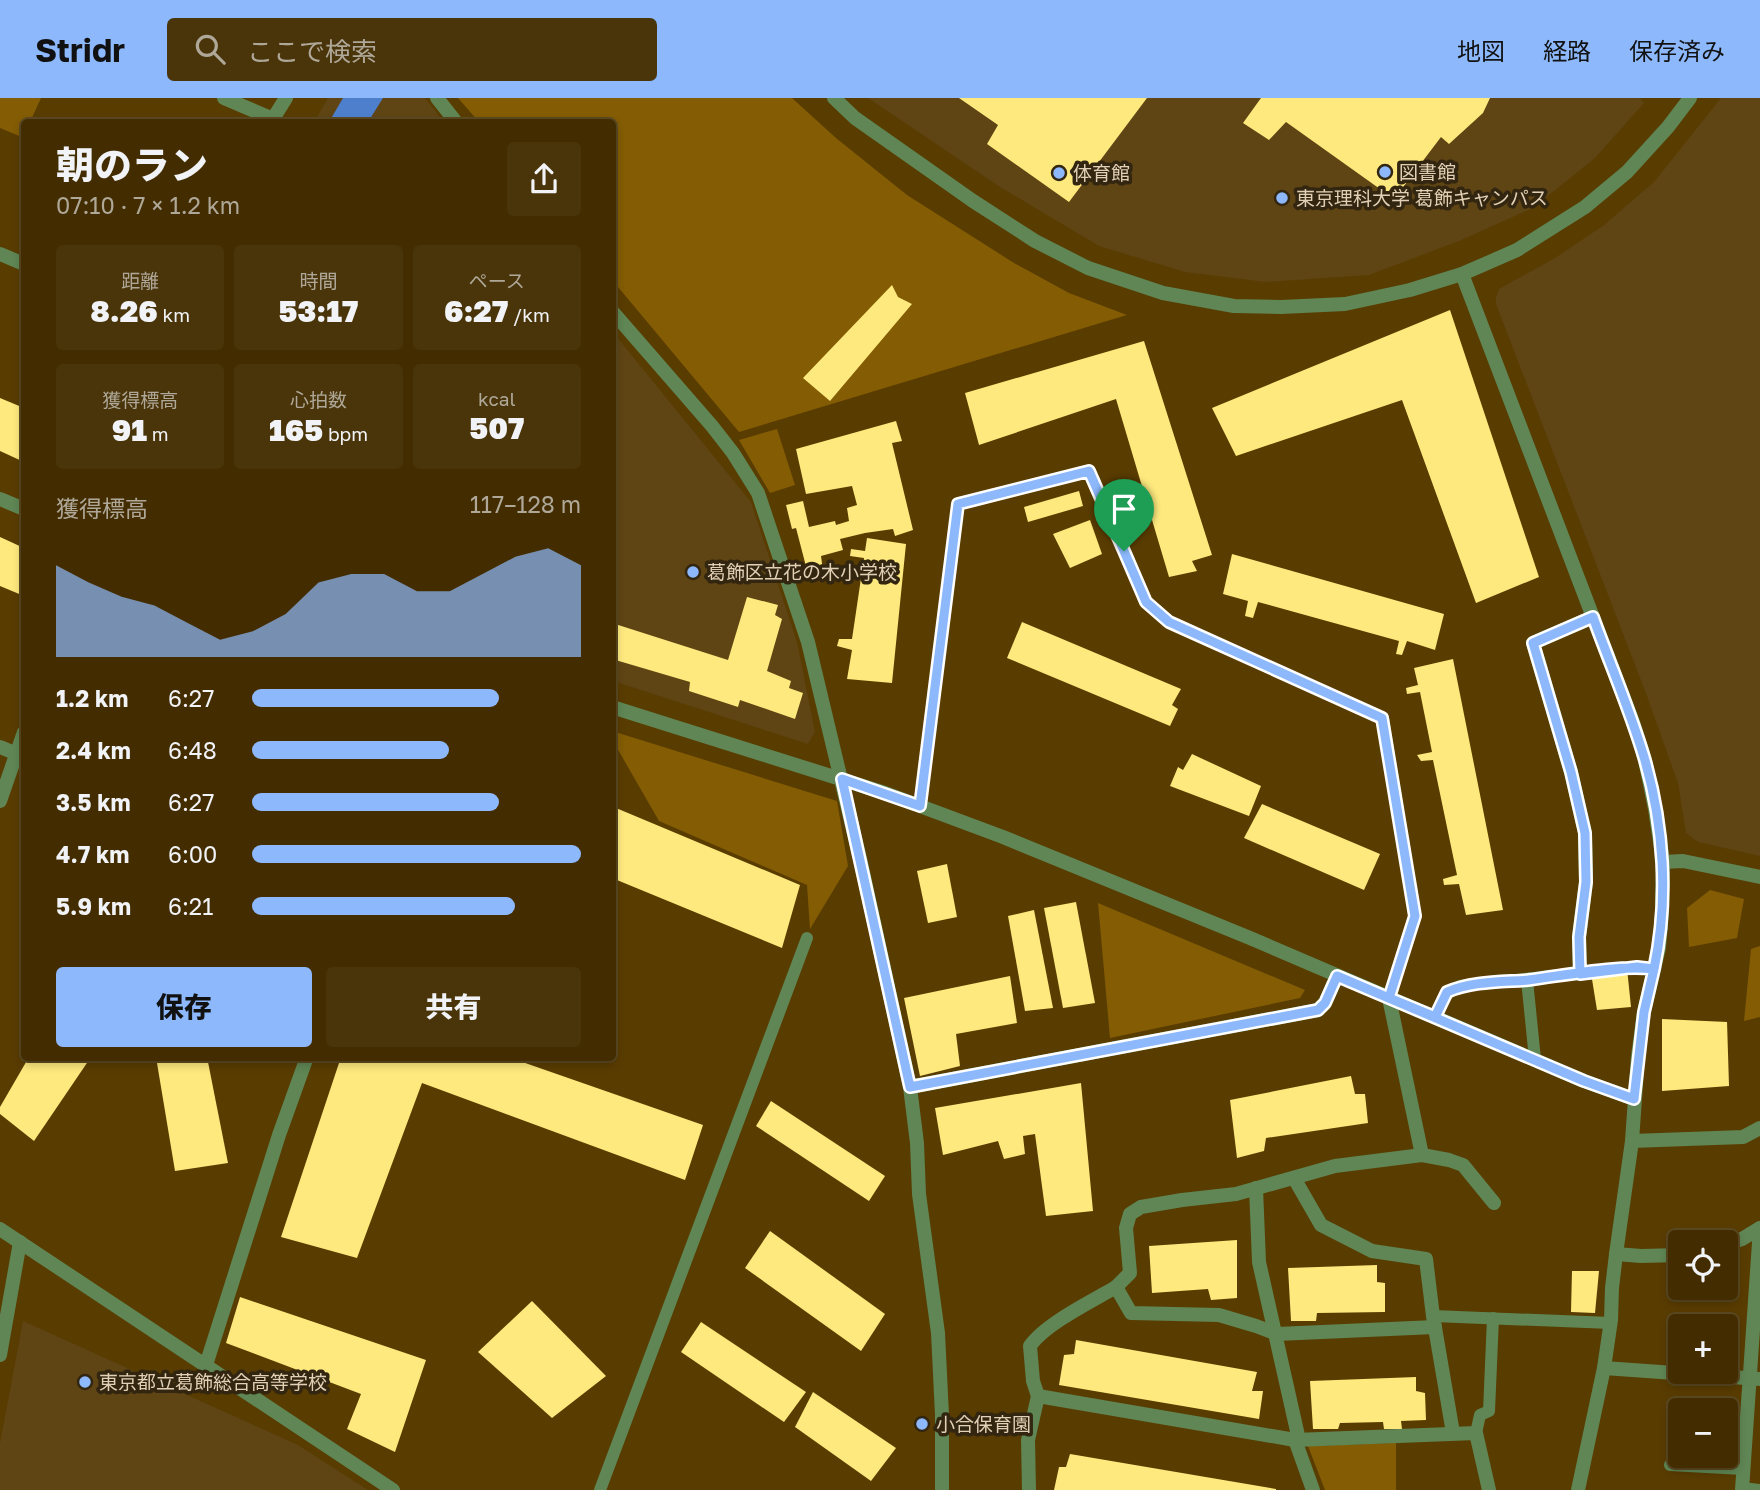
<!DOCTYPE html>
<html lang="ja">
<meta charset="utf-8">
<style>
:root{--surface:#432d00;--page:#4a350a;--text:#f1f3f6;--muted:#afa899;--line:#5b4922;--accent:#8db9fc}
body{margin:0;font-family:"Golos Text","Noto Sans JP",sans-serif;background:var(--page);color:var(--text);height:100vh;display:flex;flex-direction:column;font-size:26px;white-space:nowrap}
*{box-sizing:border-box;margin:0}
p{font-size:23px;color:var(--muted)}
.icon{flex:none;width:38px;height:38px;fill:none;stroke:currentColor;stroke-width:2;stroke-linecap:round;stroke-linejoin:round}
.map{position:relative;flex:1;overflow:hidden}
.drawer{position:absolute;left:21px;top:21px;width:595px;height:942px;display:flex;flex-direction:column;background:var(--surface);border-radius:7px;box-shadow:0 4px 10px #0003,0 0 0 2px var(--line)}
.drawer>*{flex:none}
.tools{position:absolute;left:1668px;top:1132px;display:grid;gap:14px}
.tools a{display:grid;place-items:center;width:70px;height:70px;border-radius:7px;background:var(--surface);box-shadow:0 4px 10px #0003,0 0 0 2px var(--line);font-size:35px}
.pin{position:absolute;display:grid;place-items:center;width:60px;height:60px;color:#fff;margin:-72px -30px;border-radius:50% 50% 50% 0;rotate:-45deg;box-shadow:0 0 7px #0007}
.pin .icon{rotate:45deg}
.round{display:grid;place-items:center;flex:none;width:74px;height:74px;border-radius:7px;background:var(--page)}
.head{display:flex;align-items:center;justify-content:space-between;height:119px;padding:0 35px}
h1{font-size:38px;font-weight:800;line-height:52px}
.figures{display:grid;grid-template-columns:repeat(3,1fr);gap:10px;height:119px;padding:7px 35px}
.figures div{display:grid;align-content:center;border-radius:7px;background:var(--page);text-align:center}
.figures b{font-size:30px;font-weight:800}
.figures small{font-size:19px;font-weight:400}
.figures p{font-size:19px}
.chart{height:196px;padding:14px 35px}
.chart p{display:flex;justify-content:space-between}
.chart svg{width:100%;height:126px;margin-top:7px;fill:var(--accent);opacity:.7}
.primary-button{display:flex;gap:14px;margin-top:auto;padding:14px 35px}
.primary-button a{flex:1;height:80px;border-radius:7px;background:var(--accent);color:#111;font-size:28px;font-weight:800;line-height:80px;text-align:center}
.primary-button a+a{background:var(--page);color:var(--text)}
ul{padding:0 35px;list-style:none;font-size:23px}
li{display:grid;grid-template-columns:112px 84px 1fr;align-items:center;height:52px}
li i{height:18px;border-radius:9px;background:var(--accent)}
header{display:flex;align-items:center;gap:42px;box-sizing:border-box;height:98px;padding:0 35px;background:var(--accent);color:#111}
header strong{font-size:33px}
nav{display:flex;gap:38px;margin-inline-start:auto;font-size:24px}
.search{width:490px;height:63px;background:var(--page);display:flex;align-items:center;gap:18px;box-sizing:border-box;padding:0 24px;border-radius:7px;color:var(--muted);font-size:26px}
.map>svg:first-child{display:block}
.built{fill:#5f4414}
.green{fill:#835c04}
.water{fill:#4d7fcd}
.building{fill:#fde97d}
.lines{fill:none;stroke-linecap:round;stroke-linejoin:round}
.service{stroke:#5f8654;stroke-width:12}
.minor{stroke:#5f8654;stroke-width:14}
.tertiary{stroke:#5f8654;stroke-width:14}
.route-casing{stroke:#fff;stroke-width:14}
.route{stroke:#8db9fc;stroke-width:9}
.poi-dot{fill:#8db9fc;stroke:#332610;stroke-width:2.5}
.labels{text-anchor:middle;stroke-width:7;stroke-linejoin:round;paint-order:stroke}
.poi-label{font-size:19px;fill:#e1d0b5;stroke:#332610;text-anchor:start}
</style>
<header>
<strong>Stridr</strong>
<div class="search"><svg class="icon" aria-label="search" viewBox="0 0 24 24"><circle cx="10" cy="10" r="6"/><path d="M15 15l6 6"/></svg>ここで検索</div>
<nav><a>地図</a><a>経路</a><a>保存済み</a></nav>
</header>
<div class="map">
<svg width="1760" height="1392" viewBox="0 0 1760 1392">
<rect width="100%" height="100%" fill="#593c00"/>
<!-- built -->
<g class="built">
<polygon points="328,0 425,0 444,24 314,24"/>
<polygon points="868,0 1639,0 1644,5 1595,60 1533,110 1459,143 1369,177 1266,184 1185,174 1099,148 1000,89"/>
<polygon points="1721,0 1760,0 1760,758 1698,744 1686,735 1678,685 1647,598 1496,206 1496,200 1499,191 1555,160 1604,127 1654,84"/>
<polygon points="612,233 751,404 797,544 815,634 808,646 613,583"/>
<polygon points="23,1223 298,1347 368,1392 0,1392 0,1345"/>
</g>
<!-- green -->
<g class="green">
<polygon points="0,0 41,0 30,24 24,24 24,40 0,30"/>
<polygon points="458,0 792,0 836,40 907,97 1014,165 1069,195 1127,217 739,334 613,183 612,24 479,24"/>
<polygon points="777,331 795,387 770,395 739,342"/>
<polygon points="612,633 837,703 848,768 810,831 807,787 659,723 613,643"/>
<polygon points="1710,792 1744,801 1737,840 1689,849 1687,810"/>
<polygon points="1098,805 1305,892 1300,900 1110,940"/>
<polygon points="1760,848 1760,919 1744,923 1751,851"/>
<polygon points="1396,1345 1396,1392 1325,1392 1308,1348"/>
</g>
<!-- water -->
<polygon class="water" points="343,0 383,0 368,24 329,24"/>
<!-- building -->
<g class="building">
<polygon points="959,0 1147,0 1069,104 987,46 998,27"/>
<polygon points="1261,0 1490,0 1483,15 1449,46 1441,39 1394,101 1286,24 1269,42 1243,25"/>
<polygon points="892,187 898,199 912,206 830,303 803,280"/>
<polygon points="1450,212 1539,479 1476,505 1402,302 1236,358 1212,310"/>
<polygon points="1144,243 1212,457 1192,463 1197,473 1169,479 1116,301 979,347 965,295"/>
<polygon points="0,300 24,310 24,364 0,353"/>
<polygon points="896,323 902,343 892,345 913,432 895,438 893,431 865,435 840,441 843,452 821,458 823,473 808,476 796,430 792,431 786,407 803,403 809,429 835,423 836,427 849,423 847,410 857,407 852,388 806,396 796,351"/>
<polygon points="1079,393 1083,408 1028,424 1024,409"/>
<polygon points="1090,422 1102,456 1070,470 1053,436"/>
<polygon points="0,439 24,450 24,498 0,488"/>
<polygon points="867,440 906,446 892,585 847,581 852,552 837,548 839,541 852,541 864,460 850,458 851,451 865,453"/>
<polygon points="1232,456 1444,516 1435,552 1407,543 1402,557 1396,556 1399,543 1258,504 1253,520 1245,518 1248,503 1223,496"/>
<polygon points="747,499 778,507 775,517 782,521 767,573 791,583 789,590 803,595 795,621 740,602 738,609 689,593 690,584 612,561 612,525 728,562"/>
<polygon points="1022,524 1181,591 1172,607 1178,611 1170,628 1007,560"/>
<polygon points="1453,561 1503,812 1466,817 1459,786 1444,787 1443,781 1457,777 1433,662 1421,663 1417,657 1432,654 1420,594 1407,596 1406,590 1418,587 1414,570"/>
<polygon points="1192,656 1261,688 1249,718 1170,688 1178,669 1183,672"/>
<polygon points="612,671 618,673 616,710 800,787 782,850 612,780"/>
<polygon points="1262,706 1380,756 1364,792 1244,740"/>
<polygon points="947,766 957,819 928,825 917,773"/>
<polygon points="1076,804 1095,905 1063,910 1044,810"/>
<polygon points="1034,812 1053,910 1025,913 1008,818"/>
<polygon points="1627,870 1631,909 1597,912 1591,875"/>
<polygon points="1010,878 1017,925 956,936 960,968 920,978 904,900"/>
<polygon points="1662,921 1727,924 1729,988 1662,993"/>
<polygon points="29,959 91,959 34,1043 0,1016 0,1009"/>
<polygon points="156,959 207,959 228,1065 175,1073"/>
<polygon points="341,959 508,959 703,1027 685,1082 422,985 357,1160 281,1139"/>
<polygon points="1351,978 1355,996 1365,996 1368,1025 1266,1040 1264,1053 1237,1060 1230,1002"/>
<polygon points="1081,985 1093,1113 1046,1118 1035,1036 1023,1038 1025,1056 1004,1061 998,1043 943,1057 935,1010"/>
<polygon points="771,1003 885,1078 869,1103 756,1028"/>
<polygon points="770,1133 885,1216 861,1253 745,1170"/>
<polygon points="1237,1142 1237,1200 1211,1202 1208,1191 1152,1195 1149,1148"/>
<polygon points="1377,1167 1377,1184 1385,1185 1385,1214 1317,1215 1316,1223 1291,1223 1288,1170"/>
<polygon points="1572,1173 1599,1173 1595,1215 1571,1214"/>
<polygon points="240,1199 426,1262 395,1354 347,1331 361,1296 226,1245"/>
<polygon points="532,1203 606,1278 552,1320 478,1254"/>
<polygon points="701,1224 806,1294 784,1324 681,1254"/>
<polygon points="1076,1242 1257,1274 1252,1293 1263,1293 1259,1321 1059,1287 1064,1257 1074,1256"/>
<polygon points="1416,1279 1416,1293 1425,1295 1426,1322 1401,1323 1402,1331 1384,1331 1383,1324 1340,1325 1338,1331 1313,1331 1310,1283"/>
<polygon points="813,1294 896,1350 871,1383 795,1329"/>
<polygon points="1070,1356 1276,1391 1276,1392 1054,1392 1059,1369 1066,1369"/>
</g>
<g class="lines">
<!-- service -->
<g class="service">
<polyline points="920,708 958,406 1089,373 1146,504 1169,524 1383,620 1415,818 1389,900"/>
<polyline points="1527,882 1535,961"/>
<path d="M1435,919C1442,902 1443,896 1460,888L1637,869L1654,871"/>
<polyline points="1433,1218 1611,1225"/>
<polyline points="1476,1335 1480,1317 1489,1313 1493,1220"/>
<polyline points="1670,1367 1743,1371"/>
<polyline points="1742,1390 1760,1392"/>
<polyline points="600,1392 807,840"/>
</g>
<!-- minor -->
<g class="minor">
<polyline points="224,0 273,21"/>
<polyline points="437,0 456,24"/>
<polyline points="0,156 24,166"/>
<polyline points="612,213 712,328 733,355 758,395 808,544 861,765 910,989 917,1045 919,1096 938,1235 942,1317 942,1392"/>
<polyline points="0,649 17,656"/>
<polyline points="1580,876 1579,839 1586,784 1585,735 1571,674 1533,545 1593,519"/>
<polyline points="1389,900 1422,1057"/>
<polyline points="910,989 1318,912 1325,905 1337,878"/>
<polyline points="1632,1043 1743,1039 1760,1030"/>
<polyline points="1294,1080 1321,1127 1372,1153 1426,1161 1433,1218 1453,1335"/>
<polyline points="1256,1090 1259,1164 1299,1342"/>
<polyline points="1726,1146 1742,1141 1760,1130"/>
<polyline points="1616,1156 1641,1158 1680,1157"/>
<polyline points="1116,1189 1130,1175 1126,1130 1130,1116 1141,1109 1182,1102 1236,1096 1335,1068 1422,1057 1449,1062 1463,1067 1494,1105"/>
<polyline points="0,1257 20,1144"/>
<polyline points="206,1267 279,1037 307,959"/>
<path d="M1038,1298L1033,1283L1030,1248C1045,1226 1092,1203 1116,1189L1131,1215L1219,1217L1256,1228L1277,1236L1435,1229"/>
<polyline points="1295,1342 1313,1392"/>
<polyline points="1029,1392 1028,1342 1038,1298 1295,1342 1476,1335 1489,1392"/>
<polyline points="1742,1392 1760,1130"/>
</g>
<!-- tertiary -->
<g class="tertiary">
<polyline points="834,0 855,20 973,103 1035,143 1088,170 1163,195 1234,208 1281,209 1345,206 1410,192 1462,176 1517,152 1585,109 1627,74 1668,29 1690,0"/>
<polyline points="271,24 286,0"/>
<polyline points="1462,176 1633,624 1645,662 1655,711 1663,764 1662,814 1659,850 1644,914 1638,958 1632,1043 1616,1156 1612,1190 1611,1222 1604,1270 1578,1392"/>
<polyline points="0,401 24,411"/>
<polyline points="612,609 885,695 1003,739 1250,840 1584,983 1634,1001"/>
<polyline points="0,703 24,634"/>
<polyline points="1663,764 1683,763 1760,779"/>
<polyline points="0,1131 393,1392"/>
<polyline points="1604,1270 1760,1281"/>
</g>
</g>
<g class="lines">
<defs>
<path id="route" d="M1124,453L1089,373L958,406L920,708L842,681L910,989L1318,912L1325,905L1337,878L1584,983L1634,1001L1644,914L1654,871L1637,869L1580,876L1579,839L1586,784L1585,735L1571,674L1533,545L1593,519C1610,566 1630,612 1644,659C1664,727 1669,802 1654,871C1616,867 1568,877 1528,882C1502,884 1472,883 1447,894L1435,919L1389,900L1415,818L1382,620L1169,524L1146,504L1124,453"/>
</defs>
<!-- route casing -->
<use href="#route" class="route-casing"/>
<!-- route -->
<use href="#route" class="route"/>
</g>
<!-- markers -->
<g class="poi-dot">
<circle cx="1385" cy="74" r="7"/>
<circle cx="1059" cy="75" r="7"/>
<circle cx="1282" cy="100" r="7"/>
<circle cx="693" cy="474" r="7"/>
<circle cx="85" cy="1284" r="7"/>
<circle cx="922" cy="1326" r="7"/>
</g>
<g class="labels">
<!-- poi labels -->
<g class="poi-label">
<text x="1399" y="81">図書館</text>
<text x="1073" y="82">体育館</text>
<text x="1296" y="107">東京理科大学 葛飾キャンパス</text>
<text x="707" y="481">葛飾区立花の木小学校</text>
<text x="99" y="1291">東京都立葛飾総合高等学校</text>
<text x="936" y="1333">小合保育園</text>
</g>
</g>
</svg>
<div class="tools">
<a><svg class="icon" aria-label="locate" viewBox="0 0 24 24"><circle cx="12" cy="12" r="6"/><path d="M12 2v4M12 18v4M2 12h4M18 12h4"/></svg></a>
<a>+</a>
<a>−</a>
</div>
<div class="pin" style="left:1124px;top:453px;background:#1e9e55"><svg class="icon" aria-label="arrive" viewBox="0 0 24 24"><path d="M6 21V4h12l-3 4 3 4H6"/></svg></div>
<section class="drawer">
<div class="head"><div><h1>朝のラン</h1><p>07:10 · 7 × 1.2 km</p></div><a class="round"><svg class="icon" aria-label="share" viewBox="0 0 24 24"><path d="M12 15V3M7 8l5-5 5 5M5 13v7h14v-7"/></svg></a></div>
<div class="figures">
<div><p>距離</p><b>8.26<small> km</small></b></div>
<div><p>時間</p><b>53:17</b></div>
<div><p>ペース</p><b>6:27<small> /km</small></b></div>
</div>
<div class="figures">
<div><p>獲得標高</p><b>91<small> m</small></b></div>
<div><p>心拍数</p><b>165<small> bpm</small></b></div>
<div><p>kcal</p><b>507</b></div>
</div>
<div class="chart"><p><span>獲得標高</span>117–128 m</p>
<svg viewBox="0 0 160 44" preserveAspectRatio="none"><path d="M0 44V12L10 18L20 23L30 26L40 32L50 38L60 35L70 29L80 18L90 15L100 15L110 21L120 21L130 15L140 9L150 6L160 12V44z"/></svg>
</div>
<ul>
<li><b>1.2 km</b>6:27<i style="width:75%"></i></li>
<li><b>2.4 km</b>6:48<i style="width:60%"></i></li>
<li><b>3.5 km</b>6:27<i style="width:75%"></i></li>
<li><b>4.7 km</b>6:00<i style="width:100%"></i></li>
<li><b>5.9 km</b>6:21<i style="width:80%"></i></li>
</ul>
<div class="primary-button"><a>保存</a><a>共有</a></div>
</section>
</div>
